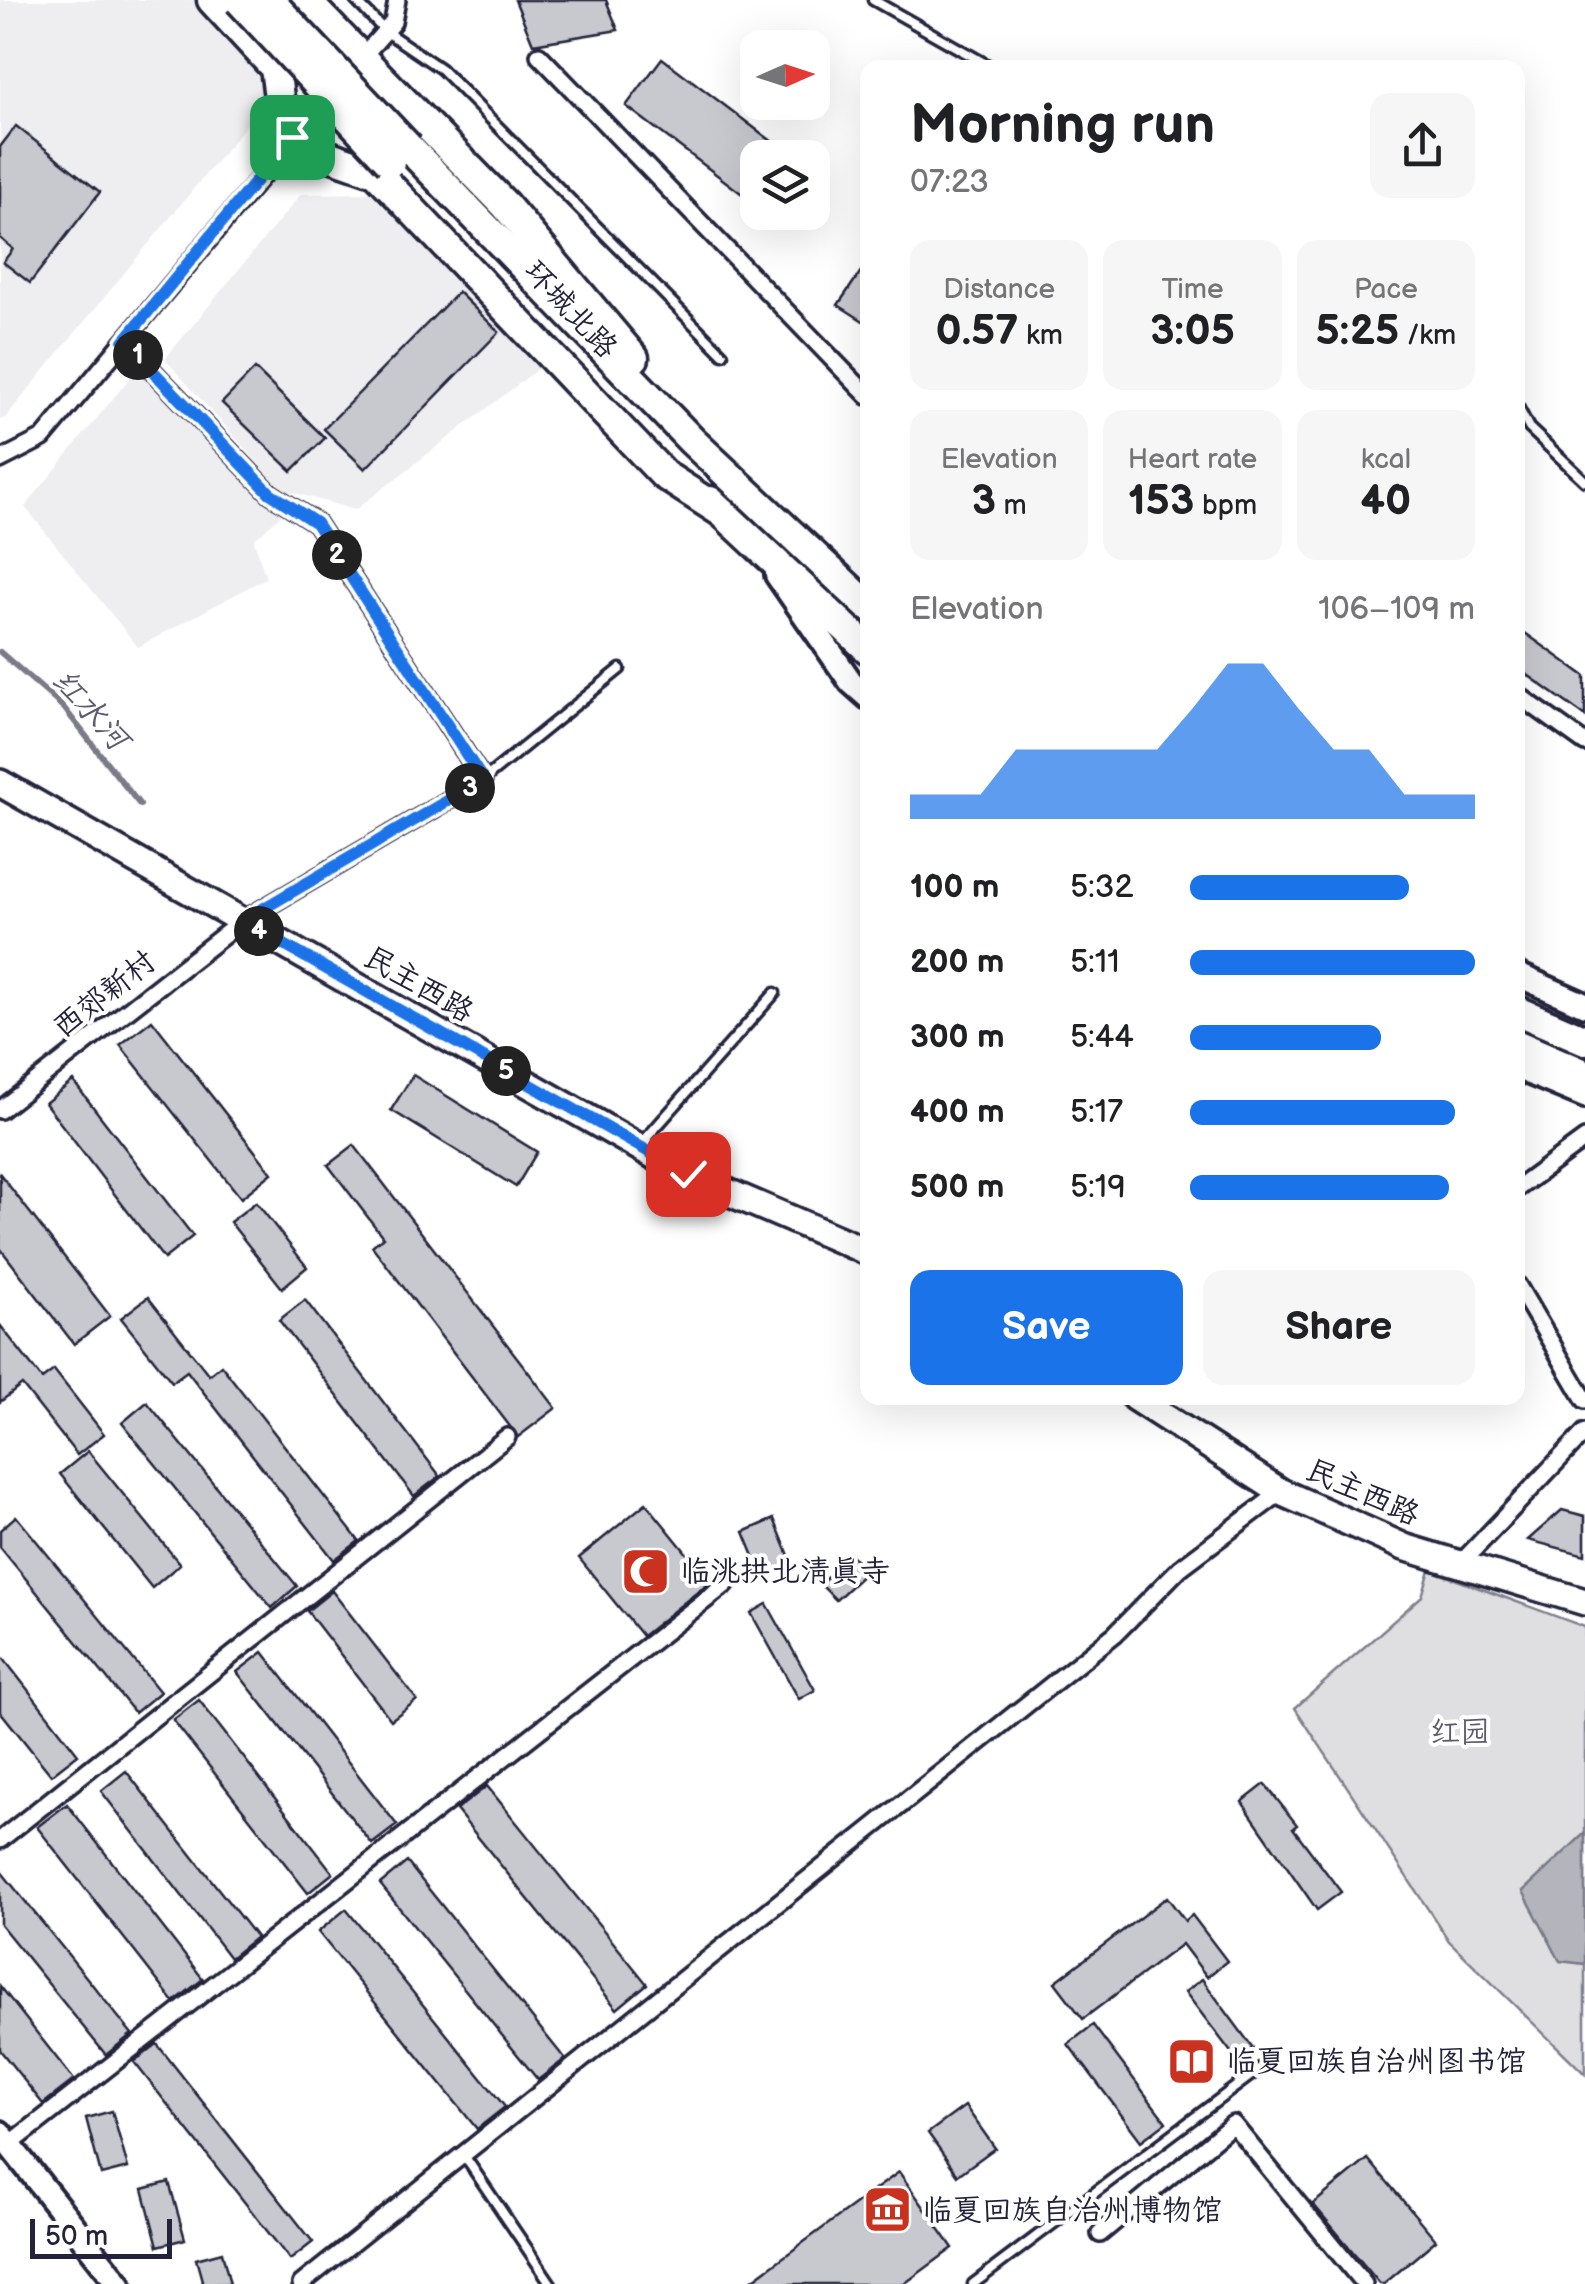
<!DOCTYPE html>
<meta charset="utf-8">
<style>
:root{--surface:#fff;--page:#f6f6f6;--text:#202124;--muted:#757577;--accent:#1a73e8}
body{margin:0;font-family:"Balsamiq Sans","LXGW WenKai TC",sans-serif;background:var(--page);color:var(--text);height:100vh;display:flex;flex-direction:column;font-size:38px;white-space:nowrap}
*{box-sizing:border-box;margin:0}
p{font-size:32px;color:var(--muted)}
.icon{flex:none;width:55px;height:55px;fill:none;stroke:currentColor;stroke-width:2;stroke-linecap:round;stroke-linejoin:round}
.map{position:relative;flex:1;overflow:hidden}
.panel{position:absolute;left:860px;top:60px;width:665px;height:1345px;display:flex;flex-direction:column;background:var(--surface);border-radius:20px;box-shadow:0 10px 40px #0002}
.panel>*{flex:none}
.needle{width:65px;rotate:87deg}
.controls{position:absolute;left:740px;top:30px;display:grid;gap:20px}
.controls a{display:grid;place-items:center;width:90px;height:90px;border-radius:20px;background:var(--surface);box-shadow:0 10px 40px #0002;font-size:50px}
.scale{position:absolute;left:30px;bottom:25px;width:142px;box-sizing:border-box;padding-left:10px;border:5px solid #22223b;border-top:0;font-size:28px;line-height:35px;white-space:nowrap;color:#22223b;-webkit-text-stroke:8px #fff;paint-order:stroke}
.pin{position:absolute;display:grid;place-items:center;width:85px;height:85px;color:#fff;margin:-42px;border-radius:20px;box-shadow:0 5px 15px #0006}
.km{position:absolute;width:50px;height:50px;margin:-25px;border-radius:50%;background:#222;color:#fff;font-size:28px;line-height:50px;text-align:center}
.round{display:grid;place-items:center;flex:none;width:105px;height:105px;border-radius:20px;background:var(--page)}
.head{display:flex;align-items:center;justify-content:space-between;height:170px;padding:0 50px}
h1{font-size:55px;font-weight:600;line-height:75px}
.stats{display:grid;grid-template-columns:repeat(3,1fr);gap:15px;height:170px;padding:10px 50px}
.stats div{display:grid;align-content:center;border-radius:20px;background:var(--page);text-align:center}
.stats b{font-size:42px;font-weight:600}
.stats small{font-size:28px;font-weight:400}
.stats p{font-size:28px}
.chart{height:280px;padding:20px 50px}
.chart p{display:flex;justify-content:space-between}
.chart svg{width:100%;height:180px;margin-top:10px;fill:var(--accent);opacity:.7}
.primary-button{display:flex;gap:20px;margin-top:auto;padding:20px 50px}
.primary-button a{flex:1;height:115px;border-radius:20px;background:var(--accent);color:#fff;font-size:40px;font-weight:600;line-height:115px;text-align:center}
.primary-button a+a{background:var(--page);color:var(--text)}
ul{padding:0 50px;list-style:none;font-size:32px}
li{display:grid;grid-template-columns:160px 120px 1fr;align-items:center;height:75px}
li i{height:25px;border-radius:12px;background:var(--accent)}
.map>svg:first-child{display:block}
.built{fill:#eeeef1}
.green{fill:#dfdfe2;stroke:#80808e;stroke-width:2.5}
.water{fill:#b4b4bc;stroke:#7a7a88;stroke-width:2.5}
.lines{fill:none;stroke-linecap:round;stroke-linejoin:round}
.stream{stroke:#7a7a88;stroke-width:6}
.building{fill:#c8c8cf;stroke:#22223b;stroke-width:2.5}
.lane-casing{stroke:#22223b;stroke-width:15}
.street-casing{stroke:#22223b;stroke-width:22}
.secondary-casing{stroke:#22223b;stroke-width:30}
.primary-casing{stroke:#22223b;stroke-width:32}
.highway-casing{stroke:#22223b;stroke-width:35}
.lane{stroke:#fff;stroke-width:8}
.street{stroke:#fff;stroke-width:15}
.secondary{stroke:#fff;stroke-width:22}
.primary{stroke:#fff;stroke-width:25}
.highway{stroke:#fff;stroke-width:28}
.highway-bridge-casing{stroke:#22223b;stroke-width:35;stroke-linecap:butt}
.highway-bridge{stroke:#fff;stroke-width:28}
.route-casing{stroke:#fff;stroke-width:20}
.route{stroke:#1a73e8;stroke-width:12}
.labels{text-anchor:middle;stroke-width:8;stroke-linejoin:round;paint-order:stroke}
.street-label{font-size:30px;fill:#22223b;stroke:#fff}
.poi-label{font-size:30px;fill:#22223b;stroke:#fff;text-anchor:start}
.park-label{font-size:30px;fill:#5b5b6d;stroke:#fff}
.water-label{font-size:32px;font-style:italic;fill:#5c5c6f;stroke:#fff}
</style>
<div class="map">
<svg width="1585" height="2284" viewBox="0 0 1585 2284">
<rect width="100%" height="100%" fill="#fff"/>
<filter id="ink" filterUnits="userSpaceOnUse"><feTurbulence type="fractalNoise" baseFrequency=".01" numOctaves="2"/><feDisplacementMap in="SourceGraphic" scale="20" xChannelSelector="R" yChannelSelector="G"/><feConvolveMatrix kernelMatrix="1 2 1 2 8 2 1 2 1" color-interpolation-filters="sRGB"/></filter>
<g filter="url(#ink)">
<!-- built -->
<g class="built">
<polygon points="0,0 207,0 294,67 5,418 0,420"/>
<polygon points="372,193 539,368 355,510 281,489 165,359 301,194"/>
<polygon points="141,364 286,510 254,540 266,578 138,647 25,507"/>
</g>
<!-- green -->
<polygon class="green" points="1430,1570 1585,1627 1585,2074 1449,1941 1295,1708 1422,1596"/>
<!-- water -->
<polygon class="water" points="1585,1833 1585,1964 1560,1961 1523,1891"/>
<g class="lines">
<!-- stream -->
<polyline class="stream" points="0,652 64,708 140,805"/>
</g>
<!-- building -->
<g class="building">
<polygon points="515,0 606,0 618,30 533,44"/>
<polygon points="662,58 794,158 758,158 758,206 626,106"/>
<polygon points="16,126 100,192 30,283 3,262 13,249 0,238 0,147"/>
<polygon points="868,261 868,324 838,305"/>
<polygon points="458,292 499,332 365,469 324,429"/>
<polygon points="255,369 325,438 292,471 222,403"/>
<polygon points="1518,628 1585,676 1585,716 1518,668"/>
<polygon points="152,1020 272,1173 241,1198 120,1045"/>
<polygon points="413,1075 537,1152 516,1187 391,1110"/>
<polygon points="73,1081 193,1236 164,1259 45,1103"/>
<polygon points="354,1145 556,1408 518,1437 372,1246 383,1237 328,1165"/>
<polygon points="0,1174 110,1316 74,1344 0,1248"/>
<polygon points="256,1202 307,1267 282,1288 230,1222"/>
<polygon points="148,1297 209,1375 221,1365 359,1541 334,1560 187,1371 172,1382 121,1318"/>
<polygon points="305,1300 440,1476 414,1496 279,1320"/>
<polygon points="0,1325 42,1379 54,1370 104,1434 77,1455 22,1385 0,1402"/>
<polygon points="147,1402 297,1586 272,1608 122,1423"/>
<polygon points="88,1451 180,1564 152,1588 60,1474"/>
<polygon points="646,1503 710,1582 642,1636 579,1558"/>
<polygon points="1562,1510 1585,1516 1585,1555 1528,1540"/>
<polygon points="16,1516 160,1692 135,1713 0,1547 0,1530"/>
<polygon points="774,1519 793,1565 763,1578 744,1532"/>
<polygon points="851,1555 867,1571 836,1600 820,1584"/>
<polygon points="332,1591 417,1700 391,1720 307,1611"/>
<polygon points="767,1604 815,1690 799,1699 751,1613"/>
<polygon points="263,1652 397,1825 372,1844 237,1672"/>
<polygon points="0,1654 78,1754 51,1775 0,1711"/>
<polygon points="199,1700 333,1873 308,1893 173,1720"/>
<polygon points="126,1771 256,1937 230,1958 101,1791"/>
<polygon points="1265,1784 1297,1825 1293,1828 1341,1892 1317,1910 1242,1802"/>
<polygon points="487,1786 647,1984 617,2009 456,1810"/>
<polygon points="67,1804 203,1979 174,2002 37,1827"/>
<polygon points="407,1862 565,2059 538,2080 380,1884"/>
<polygon points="0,1870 132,2034 106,2055 0,1924"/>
<polygon points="1167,1897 1185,1921 1192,1915 1227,1961 1207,1977 1182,1944 1083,2019 1055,1982"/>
<polygon points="346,1909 505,2107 477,2129 318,1932"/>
<polygon points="1202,1979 1253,2048 1237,2060 1185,1992"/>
<polygon points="0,1986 74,2080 43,2104 0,2050"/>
<polygon points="1093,2025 1166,2122 1141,2141 1068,2044"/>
<polygon points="157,2044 313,2242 290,2260 134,2062"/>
<polygon points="965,2106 995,2148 958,2175 928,2133"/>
<polygon points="112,2111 128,2168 101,2175 86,2118"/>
<polygon points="1368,2159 1436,2240 1384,2284 1380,2284 1313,2204"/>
<polygon points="899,2172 953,2248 904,2284 747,2284"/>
<polygon points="169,2182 185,2239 158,2246 143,2189"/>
<polygon points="222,2252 230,2284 203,2284 196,2259"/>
</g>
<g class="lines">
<defs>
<g id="lane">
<polyline points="355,0 385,31 441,69 723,354"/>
<polyline points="873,0 993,68"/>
<polyline points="1518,407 1529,428 1585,481"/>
<polyline points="483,780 620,669"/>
<polyline points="642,1143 775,993"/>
<polyline points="463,2154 551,2284"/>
<polyline points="973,2284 1270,2061"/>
</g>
<g id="street">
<polyline points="539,55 868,396"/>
<polyline points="358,62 393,22 397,0"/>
<polyline points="0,460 43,438 333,91"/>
<polyline points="1518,695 1585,743"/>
<polyline points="0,1110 242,921 483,780 316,523 270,493 124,341"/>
<polyline points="1518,1188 1585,1139"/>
<polyline points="1518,1286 1585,1400"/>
<polyline points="1460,1564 1585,1432"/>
<polyline points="0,1840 507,1437"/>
<polyline points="9,2145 726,1584"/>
<polyline points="1100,2234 1233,2124 1364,2284"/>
<polyline points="301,2284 1115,1634 1180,1568 1281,1492"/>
</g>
<g id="secondary">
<polyline points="777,575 851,682 868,697"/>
<polyline points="1518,975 1585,1005"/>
<polyline points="1518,1068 1585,1096"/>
<polyline points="0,2133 119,2284"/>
</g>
<g id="primary">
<polyline points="0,783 688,1175 868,1252"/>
<polyline points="1135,1398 1281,1492 1404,1547 1585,1602"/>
</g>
<g id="highway">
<polyline points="212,0 275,68 282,119 292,137 324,154 376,172 664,475 723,513"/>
<polyline points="305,0 505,205 634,358"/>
<polyline points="409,148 692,441 868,606"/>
<polyline points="710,501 868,649"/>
<polyline points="1518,1011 1585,1040"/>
<polyline points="1518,1045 1585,1074"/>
</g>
</defs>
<!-- lane casing -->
<use href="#lane" class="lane-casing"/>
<!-- street casing -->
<use href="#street" class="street-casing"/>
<!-- secondary casing -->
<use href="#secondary" class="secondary-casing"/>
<!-- primary casing -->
<use href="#primary" class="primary-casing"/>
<!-- highway casing -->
<use href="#highway" class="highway-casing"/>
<!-- lane -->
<use href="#lane" class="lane"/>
<!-- street -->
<use href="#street" class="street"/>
<!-- secondary -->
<use href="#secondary" class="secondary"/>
<!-- primary -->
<use href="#primary" class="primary"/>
<!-- highway -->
<use href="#highway" class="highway"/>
<defs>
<g id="highway-bridge">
<polyline points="239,0 390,162"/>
<polyline points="269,0 409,148"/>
</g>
</defs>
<!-- highway-bridge casing -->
<use href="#highway-bridge" class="highway-bridge-casing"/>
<!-- highway-bridge -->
<use href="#highway-bridge" class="highway-bridge"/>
</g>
</g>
<g class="lines" filter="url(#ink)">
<defs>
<polyline id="route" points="292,137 124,341 270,493 316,523 483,780 242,921 688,1174"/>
</defs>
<!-- route casing -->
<use href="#route" class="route-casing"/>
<!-- route -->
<use href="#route" class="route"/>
</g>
<!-- icons -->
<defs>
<symbol id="mosque-square" viewBox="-11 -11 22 22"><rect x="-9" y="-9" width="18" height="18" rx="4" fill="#c8321e" stroke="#fff"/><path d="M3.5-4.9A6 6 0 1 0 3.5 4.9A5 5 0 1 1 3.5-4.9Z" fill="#fff"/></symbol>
<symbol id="library-square" viewBox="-11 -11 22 22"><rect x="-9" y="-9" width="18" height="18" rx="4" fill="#c8321e" stroke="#fff"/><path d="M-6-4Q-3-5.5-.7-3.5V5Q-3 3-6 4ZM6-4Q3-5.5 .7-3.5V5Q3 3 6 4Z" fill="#fff"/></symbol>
<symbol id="museum-square" viewBox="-11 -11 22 22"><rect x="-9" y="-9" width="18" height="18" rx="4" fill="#c8321e" stroke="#fff"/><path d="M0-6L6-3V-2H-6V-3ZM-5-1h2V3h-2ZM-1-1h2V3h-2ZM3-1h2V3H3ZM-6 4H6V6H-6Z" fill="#fff"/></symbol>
</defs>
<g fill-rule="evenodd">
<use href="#mosque-square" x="618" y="1544" width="55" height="55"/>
<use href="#library-square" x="1164" y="2034" width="55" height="55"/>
<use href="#museum-square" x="860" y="2182" width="55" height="55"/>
</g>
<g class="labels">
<!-- street labels -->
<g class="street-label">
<text transform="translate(571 309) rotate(47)" y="10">环城北路</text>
<text transform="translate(419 984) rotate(30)" y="10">民主西路</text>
<text transform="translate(104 994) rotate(-38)" y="10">西郊新村</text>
<text transform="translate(1363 1492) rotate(24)" y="10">民主西路</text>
</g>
<!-- poi labels -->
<g class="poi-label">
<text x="680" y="1581">临洮拱北清真寺</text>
<text x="1226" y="2071">临夏回族自治州图书馆</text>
<text x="922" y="2220">临夏回族自治州博物馆</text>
</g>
<!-- park labels -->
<g class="park-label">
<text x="1460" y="1742">红园</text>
</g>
<!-- water labels -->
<g class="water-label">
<text transform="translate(91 709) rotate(48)" y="11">红水河</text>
</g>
</g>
</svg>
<div class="controls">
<a><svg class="needle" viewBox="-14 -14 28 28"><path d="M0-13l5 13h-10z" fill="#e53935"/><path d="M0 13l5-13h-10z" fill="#757577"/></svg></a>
<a><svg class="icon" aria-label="layers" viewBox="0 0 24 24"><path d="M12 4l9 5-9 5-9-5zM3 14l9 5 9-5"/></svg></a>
</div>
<div class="scale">50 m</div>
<div class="pin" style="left:292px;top:137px;background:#1e9e55"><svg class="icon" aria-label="arrive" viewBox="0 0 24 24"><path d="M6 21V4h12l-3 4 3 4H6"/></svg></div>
<div class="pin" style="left:688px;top:1174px;background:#d93025"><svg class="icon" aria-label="check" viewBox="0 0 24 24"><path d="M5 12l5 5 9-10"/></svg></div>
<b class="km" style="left:138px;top:355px">1</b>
<b class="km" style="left:337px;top:555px">2</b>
<b class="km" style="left:470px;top:788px">3</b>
<b class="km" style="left:259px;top:931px">4</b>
<b class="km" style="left:506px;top:1071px">5</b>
<section class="panel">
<div class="head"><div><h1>Morning run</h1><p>07:23</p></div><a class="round"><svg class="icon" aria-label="share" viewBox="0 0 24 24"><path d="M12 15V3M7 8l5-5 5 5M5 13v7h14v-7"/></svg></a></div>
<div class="stats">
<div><p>Distance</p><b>0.57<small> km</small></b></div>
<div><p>Time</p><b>3:05</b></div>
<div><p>Pace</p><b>5:25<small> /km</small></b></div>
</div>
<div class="stats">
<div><p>Elevation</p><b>3<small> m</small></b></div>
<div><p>Heart rate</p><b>153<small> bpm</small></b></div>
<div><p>kcal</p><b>40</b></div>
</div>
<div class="chart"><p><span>Elevation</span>106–109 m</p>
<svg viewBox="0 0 160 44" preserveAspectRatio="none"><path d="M0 44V38L10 38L20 38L30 27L40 27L50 27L60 27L70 27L80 17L90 6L100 6L110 17L120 27L130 27L140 38L150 38L160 38V44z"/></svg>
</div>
<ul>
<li><b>100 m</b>5:32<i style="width:77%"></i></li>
<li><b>200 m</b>5:11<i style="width:100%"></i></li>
<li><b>300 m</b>5:44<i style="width:67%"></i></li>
<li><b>400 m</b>5:17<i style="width:93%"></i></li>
<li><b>500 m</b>5:19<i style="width:91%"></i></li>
</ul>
<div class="primary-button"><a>Save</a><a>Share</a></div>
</section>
</div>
